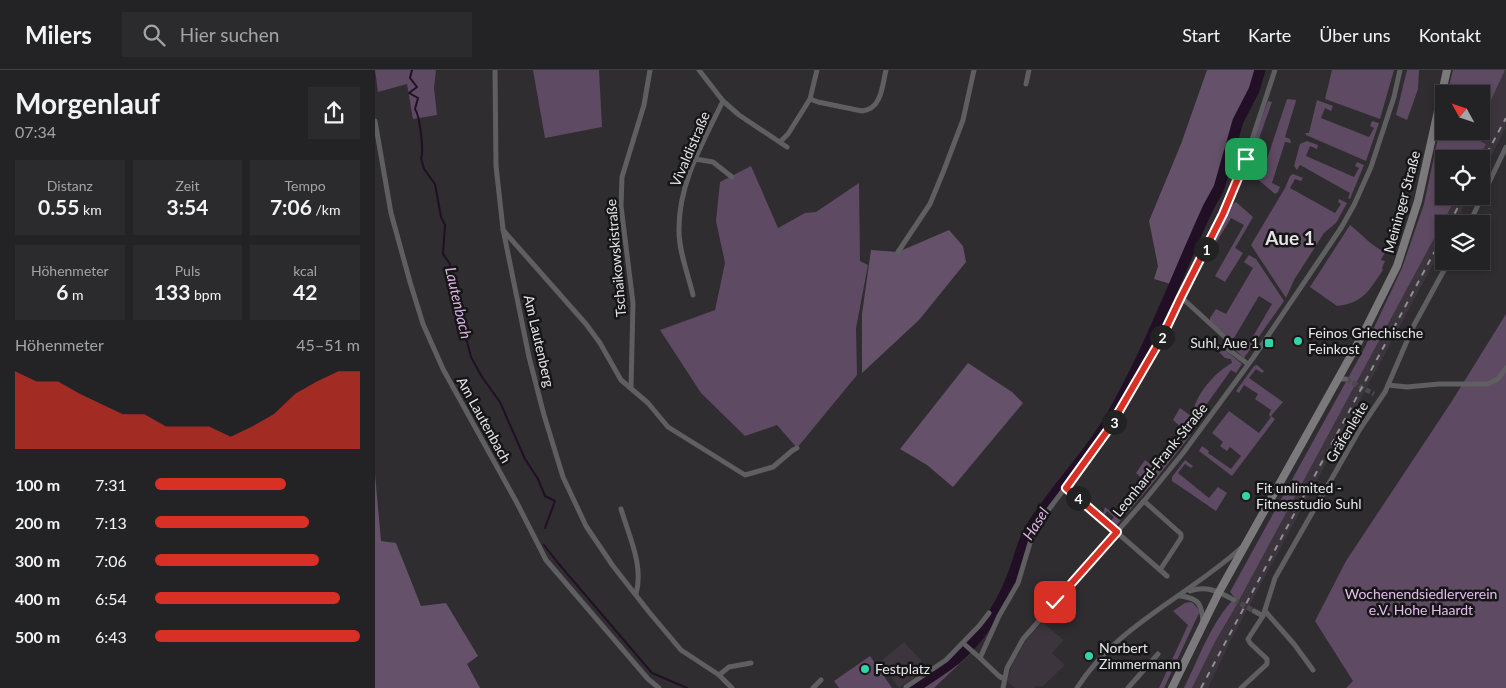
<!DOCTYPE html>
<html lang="de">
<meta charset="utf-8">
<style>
:root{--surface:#232224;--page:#2b2a2c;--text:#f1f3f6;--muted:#a3a4a6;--line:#403f41;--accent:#d93025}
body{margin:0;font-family:Lato,sans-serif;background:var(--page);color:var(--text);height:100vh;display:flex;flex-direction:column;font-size:19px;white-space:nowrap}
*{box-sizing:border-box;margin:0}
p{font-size:16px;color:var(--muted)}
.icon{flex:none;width:28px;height:28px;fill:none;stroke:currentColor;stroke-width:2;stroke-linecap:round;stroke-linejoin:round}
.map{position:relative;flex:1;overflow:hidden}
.side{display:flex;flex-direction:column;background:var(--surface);width:375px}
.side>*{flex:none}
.needle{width:32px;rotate:310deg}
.tools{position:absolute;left:1060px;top:15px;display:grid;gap:10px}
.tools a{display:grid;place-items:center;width:55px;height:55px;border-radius:0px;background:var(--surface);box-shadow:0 2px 8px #0003,0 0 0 1px var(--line);font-size:25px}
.pin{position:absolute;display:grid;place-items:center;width:42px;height:42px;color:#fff;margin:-21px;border-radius:10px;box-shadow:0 2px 8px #0006}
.km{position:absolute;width:25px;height:25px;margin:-12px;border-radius:50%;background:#222;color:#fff;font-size:14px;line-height:25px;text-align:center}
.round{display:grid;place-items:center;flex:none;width:52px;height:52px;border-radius:0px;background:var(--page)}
.overview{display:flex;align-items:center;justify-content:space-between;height:85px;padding:0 15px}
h1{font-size:28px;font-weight:700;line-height:38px}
.stats{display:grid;grid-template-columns:repeat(3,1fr);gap:8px;height:85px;padding:5px 15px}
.stats div{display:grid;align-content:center;border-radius:0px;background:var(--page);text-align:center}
.stats b{font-size:21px;font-weight:700}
.stats small{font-size:14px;font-weight:400}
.stats p{font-size:14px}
.chart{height:140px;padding:10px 15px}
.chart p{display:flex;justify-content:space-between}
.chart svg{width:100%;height:90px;margin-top:5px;fill:var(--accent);opacity:.7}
ul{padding:0 15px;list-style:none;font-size:16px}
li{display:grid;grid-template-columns:80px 60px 1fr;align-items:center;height:38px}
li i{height:12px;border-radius:6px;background:var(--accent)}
header{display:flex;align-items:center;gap:30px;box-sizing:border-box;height:70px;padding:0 25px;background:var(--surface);border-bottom:1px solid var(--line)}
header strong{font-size:24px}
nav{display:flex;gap:28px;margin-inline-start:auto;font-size:18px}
.search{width:350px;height:45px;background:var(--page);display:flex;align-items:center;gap:12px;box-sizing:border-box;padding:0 18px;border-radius:0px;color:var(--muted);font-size:19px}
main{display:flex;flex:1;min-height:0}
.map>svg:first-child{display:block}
.built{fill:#3c353d}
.green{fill:#5e4a62}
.forest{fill:#65516a}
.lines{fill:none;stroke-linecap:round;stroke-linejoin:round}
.stream{stroke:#211025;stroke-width:2}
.river{stroke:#211025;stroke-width:11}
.street-tunnel{stroke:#4b494c;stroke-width:5;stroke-dasharray:5 2.5;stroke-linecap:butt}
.street{stroke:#5f5e60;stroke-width:5}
.secondary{stroke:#7b797b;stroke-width:8}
.rail{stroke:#908f91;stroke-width:2;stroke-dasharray:6 6;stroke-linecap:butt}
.route-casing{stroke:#fff;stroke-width:10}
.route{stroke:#d93025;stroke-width:6}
.poi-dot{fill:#31d4a9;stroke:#171617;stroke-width:2}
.labels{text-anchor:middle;stroke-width:5;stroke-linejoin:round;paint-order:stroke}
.street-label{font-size:14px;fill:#e7e6e8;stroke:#171617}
.poi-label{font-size:14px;fill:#e7e6e8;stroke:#171617;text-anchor:start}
.park-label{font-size:14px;fill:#e5beee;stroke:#171617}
.water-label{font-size:15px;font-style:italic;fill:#dab4e3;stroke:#171617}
.district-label{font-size:19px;font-weight:bold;fill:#e5e2e5;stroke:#171617}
</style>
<header>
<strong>Milers</strong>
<div class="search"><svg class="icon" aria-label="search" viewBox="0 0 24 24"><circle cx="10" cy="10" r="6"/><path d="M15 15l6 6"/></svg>Hier suchen</div>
<nav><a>Start</a><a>Karte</a><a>Über uns</a><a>Kontakt</a></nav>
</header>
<main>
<section class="side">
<div class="overview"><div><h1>Morgenlauf</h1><p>07:34</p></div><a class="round"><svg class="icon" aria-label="share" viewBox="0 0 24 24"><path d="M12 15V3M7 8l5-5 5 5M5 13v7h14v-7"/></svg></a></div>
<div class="stats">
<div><p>Distanz</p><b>0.55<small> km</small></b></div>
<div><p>Zeit</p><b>3:54</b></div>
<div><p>Tempo</p><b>7:06<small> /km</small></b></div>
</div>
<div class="stats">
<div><p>Höhenmeter</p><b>6<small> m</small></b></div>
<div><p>Puls</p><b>133<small> bpm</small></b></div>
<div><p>kcal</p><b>42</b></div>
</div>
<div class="chart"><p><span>Höhenmeter</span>45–51 m</p>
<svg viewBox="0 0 160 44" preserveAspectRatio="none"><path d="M0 44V6L10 11L20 11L30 17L40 22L50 27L60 27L70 33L80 33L90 33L100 38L110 33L120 27L130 17L140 11L150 6L160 6V44z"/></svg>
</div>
<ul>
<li><b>100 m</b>7:31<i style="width:64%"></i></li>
<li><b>200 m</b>7:13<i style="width:75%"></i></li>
<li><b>300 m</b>7:06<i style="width:80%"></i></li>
<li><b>400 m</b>6:54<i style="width:90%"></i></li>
<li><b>500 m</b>6:43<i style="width:100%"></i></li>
</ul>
</section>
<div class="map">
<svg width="1131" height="618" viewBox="0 0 1131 618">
<rect width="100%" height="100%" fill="#2f2d30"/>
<!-- built -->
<g class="built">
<polygon points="1130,0 1131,0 1131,58 1106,104 1106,89 1103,89 1111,74 1099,68 1102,61 1106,61 1106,52"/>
<polygon points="1082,126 1094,126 1080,154 1069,154 1069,174 856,570 833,618 817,618 840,572 861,536"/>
<polygon points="667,552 689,570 677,583 690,595 668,616 662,616 659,618 640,618 632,611 637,595 650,572"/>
<polygon points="529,572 553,598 524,618 505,592"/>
</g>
<!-- green -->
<g class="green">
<polygon points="0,0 61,0 59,18 62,45 38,49 32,14 3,22"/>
<polygon points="158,0 224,0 227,57 170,68"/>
<polygon points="957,0 1019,0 1005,49 950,29"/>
<polygon points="1032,0 1044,0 1043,19 1032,50 1021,45"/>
<polygon points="1078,0 1130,0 1106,52 1106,24 1072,24"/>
<polygon points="912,29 921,30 921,31 910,67 915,69 916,73 910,72 897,113 905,117 903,122 900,124 871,99 870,94 893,31 897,32 875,94 889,98"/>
<polygon points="942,30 958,36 956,41 950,38 946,48 994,67 999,58 995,56 997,51 1004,53 991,91 931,65 930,63 934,63"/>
<path d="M1069,39V61H1102L1099,68L1111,74L1103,89H1069V126H1082L861,536L840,572L817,618H809C823,590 837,550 860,528L855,522L989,279L1027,198L1049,134Z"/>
<polygon points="932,71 943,75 942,79 935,76 931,86 979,107 984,98 980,96 982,92 989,95 975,129 973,128 975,123 925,95 922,100 919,96 925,74"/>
<polygon points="376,96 403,158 430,143 441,142 484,113 485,191 493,195 481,258 482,305 422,378 402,355 370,366 326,323 285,260 340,240 350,193 341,151 345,112"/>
<polygon points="918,104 928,108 926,111 920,109 915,118 960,143 966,134 963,132 964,129 972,133 961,153 949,163 919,210 911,228 876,175 910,118 915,106"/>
<polygon points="861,132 878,147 860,178 868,183 850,212 840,206 869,155 856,148 824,201 858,134"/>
<path d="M975,155C987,164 996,176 1010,182L1006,190L1010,191L1007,198L1008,200C994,220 989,233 962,236L935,217Z"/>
<polygon points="874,185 881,189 909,231 869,288 859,279 861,274 870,280 897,234 884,226 859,268 855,268 835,251 835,248 841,239 851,244 878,198 869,192"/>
<polygon points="1131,244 1131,618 971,618 978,611 940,551 971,491 1077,331"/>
<path d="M848,281H851L867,294L861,303L856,300L812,362L811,363L815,366L777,414L740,457L735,452L739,447L732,441L729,446L728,444L730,437L742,447L749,436L762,426L771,412L761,403L770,390L780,398L796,379L808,359L798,350L805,338L816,346C818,343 818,339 820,335C826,319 842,301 857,293L856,289L850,288L844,282Z"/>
<polygon points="882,295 889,301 887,303 881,299 874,308 908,332 896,346 900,349 857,406 824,381 827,376 834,381 833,383 856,399 866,386 855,377 852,381 845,376 848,372 837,363 854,341 884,363 896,347 894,345 896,340 880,329 883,324 869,315 864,323 861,321 879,296"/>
<polygon points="810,390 818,396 816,398 810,394 803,403 834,428 843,417 852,423 841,441 797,411 797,407"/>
<polygon points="815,532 818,533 825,541 789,618 784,618 813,555 798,541 810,533"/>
<polygon points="588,578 596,583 559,618 534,618 563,598 566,599"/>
<polygon points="495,586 517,618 464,618 459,611"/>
</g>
<!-- forest -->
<g class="forest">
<polygon points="832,0 885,0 879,20 863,51 844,118 833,138 799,215 779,209 783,196 774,151 806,74"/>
<polygon points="574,160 588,176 591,192 544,250 487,303 487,244 496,180 523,182"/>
<polygon points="593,293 637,322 648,333 578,417 552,395 525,379"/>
<polygon points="0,404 6,471 21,473 46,536 71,533 103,586 92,594 105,618 0,618"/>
</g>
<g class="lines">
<!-- stream -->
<g class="stream">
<path d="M37,0L35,8L42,17L34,23L43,28L40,39C45,46 49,82 46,88L49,99L60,114L66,147L70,155L68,184L75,194V208L96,287L107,307L125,332L150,389L163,409L170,426L180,431L170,458"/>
<polyline points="169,475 183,493 277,603 312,618"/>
</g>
<!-- river -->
<path class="river" d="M539,618C553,609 567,600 580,590C603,571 625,538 636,510C643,494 646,476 654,461C678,420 713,388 736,347C774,281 801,208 833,138L844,118L863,51L879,20L885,0"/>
<!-- street-tunnel -->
<g class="street-tunnel">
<polyline points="971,309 999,324"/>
<polyline points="859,530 879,541"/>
</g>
<!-- street -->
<g class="street">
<polyline points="120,0 121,96 128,159 154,287 169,345 188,407 211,456 238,496 274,542 306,580 344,605 357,618"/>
<polyline points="324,0 348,31 364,45 412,77"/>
<polyline points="651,14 654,0"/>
<path d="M435,29L443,32L487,41C507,39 507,16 511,0"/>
<polyline points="0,51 16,143 35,212 48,254 68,299 142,433 171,490 273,609 284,618"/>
<polyline points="405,72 413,64 435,29 442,0"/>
<polyline points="320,89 338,92 357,107"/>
<polyline points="1094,154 1131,77"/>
<polyline points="128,160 211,254 225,273 246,310 273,333 293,357 370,405 398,397 418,380 422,378"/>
<polyline points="523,182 555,134 569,100 588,50 599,0"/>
<path d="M318,225C313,204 304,182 304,161C303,114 328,72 348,31"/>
<polyline points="806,227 852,269 850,277 873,294"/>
<polyline points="964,309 971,309"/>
<polyline points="1013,315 1032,317 1064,314 1113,314 1123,309 1131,298"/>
<polyline points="256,317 258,233 246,136 247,107 269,35 275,0"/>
<polyline points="691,418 792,506"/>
<polyline points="769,431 806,464 806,468 785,500"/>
<path d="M246,439C254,466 269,496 261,524"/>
<path d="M815,521C832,515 844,522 859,530"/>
<path d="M805,526C824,528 827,534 828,553"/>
<polyline points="879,541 888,546 900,508 985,359 1010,322 1038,257 1074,191"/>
<polyline points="890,541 919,574 938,600"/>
<polyline points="588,573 605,588"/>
<polyline points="344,605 354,597 376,593"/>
<polyline points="629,609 624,606 605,588 624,546 643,513 658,463 665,451 733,361 786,269 806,227 848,144 869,94 900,0"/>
<polyline points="531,617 571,590 604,556 614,543"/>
<polyline points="438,618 446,610"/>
<polyline points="628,618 632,598 648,569 769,431 808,383 878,288 966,158 979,135 996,97 1019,27 1025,0"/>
<path d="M702,618C741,556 813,526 866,478"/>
<polyline points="753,618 783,584"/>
<polyline points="866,618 892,594 892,589 875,573 873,569 888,546"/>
</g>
<!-- secondary -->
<polyline class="secondary" points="797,618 844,522 988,264 1022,196 1043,131 1072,0"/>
<!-- rail -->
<g class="rail">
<polyline points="1106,94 1131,48"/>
<polyline points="1074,154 1089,126"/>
<polyline points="826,618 1069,164"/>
</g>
</g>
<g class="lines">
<defs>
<polyline id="route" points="680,532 742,462 691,418 733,360 786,269 806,227 848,144 871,89"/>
</defs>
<!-- route casing -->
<use href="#route" class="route-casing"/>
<!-- route -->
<use href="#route" class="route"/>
</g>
<!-- markers -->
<g class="poi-dot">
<circle cx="923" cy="271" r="5"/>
<rect x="889" y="268" width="10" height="10" rx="2.5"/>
<circle cx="871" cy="426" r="5"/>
<circle cx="714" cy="586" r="5"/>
<circle cx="490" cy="599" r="5"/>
</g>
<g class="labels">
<!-- street labels -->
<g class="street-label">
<text transform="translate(315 79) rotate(-67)" y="5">Vivaldistraße</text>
<text transform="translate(1027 132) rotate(-75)" y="5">Meininger Straße</text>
<text transform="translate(241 188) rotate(-95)" y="5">Tschaikowskistraße</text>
<text transform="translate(164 271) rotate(77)" y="5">Am Lautenberg</text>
<text transform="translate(109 350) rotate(61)" y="5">Am Lautenbach</text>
<text transform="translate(972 362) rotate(-59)" y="5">Gräfenleite</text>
<text transform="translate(785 390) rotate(-51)" y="5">Leonhard-Frank-Straße</text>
</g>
<!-- poi labels -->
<g class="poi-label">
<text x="933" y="268">Feinos Griechische<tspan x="933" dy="16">Feinkost</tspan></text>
<text x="884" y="278" text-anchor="end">Suhl, Aue 1</text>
<text x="881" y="423">Fit unlimited -<tspan x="881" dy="16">Fitnesstudio Suhl</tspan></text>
<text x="724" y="583">Norbert<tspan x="724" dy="16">Zimmermann</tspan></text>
<text x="500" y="604">Festplatz</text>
</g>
<!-- park labels -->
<g class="park-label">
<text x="1046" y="529">Wochenendsiedlerverein<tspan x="1046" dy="16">e.V. Hohe Haardt</tspan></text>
</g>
<!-- water labels -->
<g class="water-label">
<text transform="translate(83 233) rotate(77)" y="5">Lautenbach</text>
<text transform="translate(661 454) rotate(-58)" y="5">Hasel</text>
</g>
<!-- district labels -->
<g class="district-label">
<text x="915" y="175">Aue 1</text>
</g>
</g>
</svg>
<div class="tools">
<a><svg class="needle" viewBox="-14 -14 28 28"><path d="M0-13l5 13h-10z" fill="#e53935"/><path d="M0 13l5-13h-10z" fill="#a3a4a6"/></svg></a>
<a><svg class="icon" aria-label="locate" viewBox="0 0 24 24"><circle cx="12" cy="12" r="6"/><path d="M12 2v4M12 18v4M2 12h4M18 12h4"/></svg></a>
<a><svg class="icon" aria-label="layers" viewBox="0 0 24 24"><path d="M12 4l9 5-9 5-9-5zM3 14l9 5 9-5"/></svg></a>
</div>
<div class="pin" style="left:871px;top:89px;background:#1e9e55"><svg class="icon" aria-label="arrive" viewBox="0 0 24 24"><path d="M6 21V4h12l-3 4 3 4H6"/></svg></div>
<div class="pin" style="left:680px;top:532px;background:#d93025"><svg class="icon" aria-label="check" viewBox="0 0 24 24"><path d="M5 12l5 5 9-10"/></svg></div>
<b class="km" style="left:831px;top:179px">1</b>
<b class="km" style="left:787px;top:267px">2</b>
<b class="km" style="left:739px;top:352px">3</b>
<b class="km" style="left:703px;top:428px">4</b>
</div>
</main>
